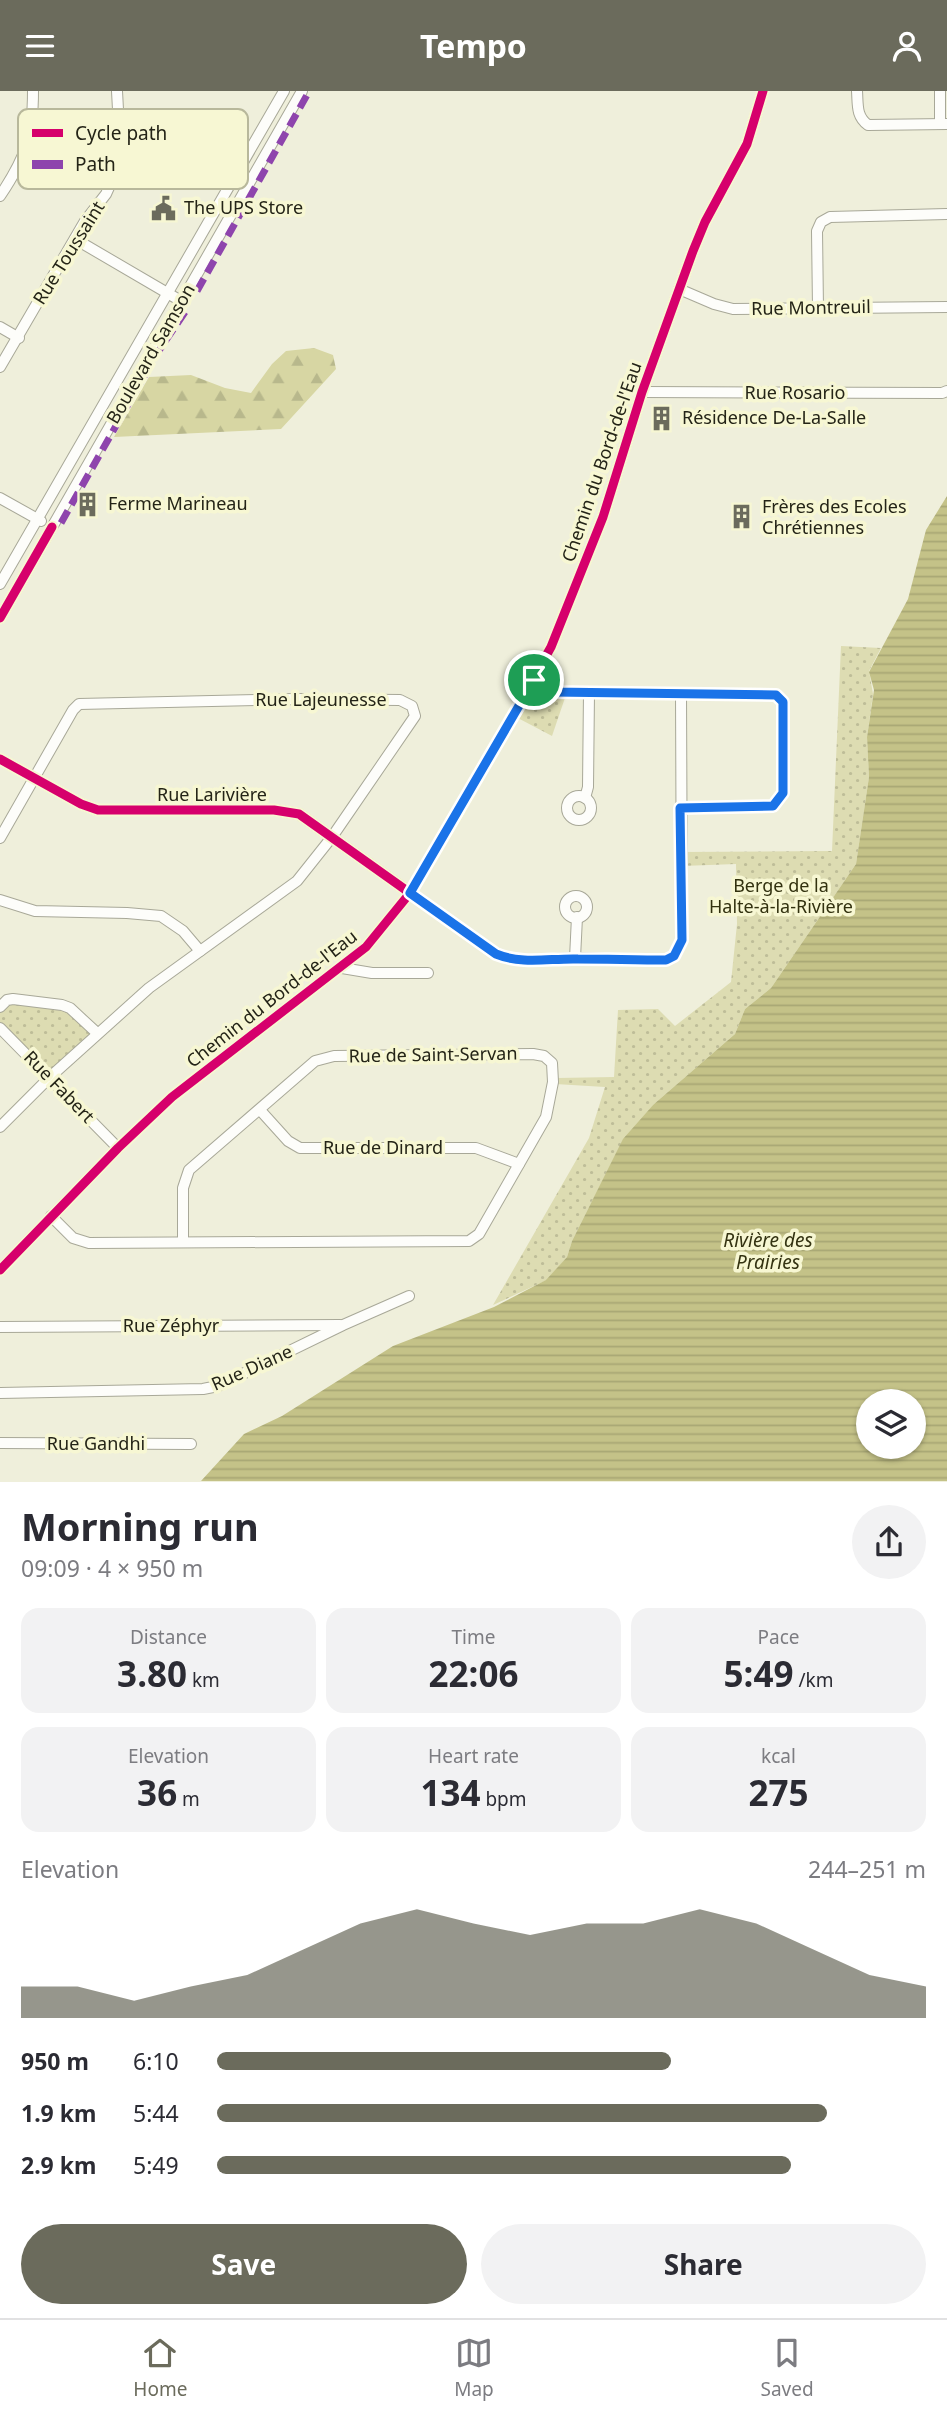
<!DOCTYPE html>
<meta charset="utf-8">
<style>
:root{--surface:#fff;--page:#f2f2f3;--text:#2b2b33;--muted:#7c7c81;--line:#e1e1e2;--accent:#6b6b5c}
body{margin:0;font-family:"Noto Sans",sans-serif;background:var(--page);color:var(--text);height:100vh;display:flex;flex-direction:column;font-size:26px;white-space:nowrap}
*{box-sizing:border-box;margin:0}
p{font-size:23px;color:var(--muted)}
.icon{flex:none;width:38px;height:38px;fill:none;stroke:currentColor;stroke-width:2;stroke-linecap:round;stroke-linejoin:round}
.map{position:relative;height:1391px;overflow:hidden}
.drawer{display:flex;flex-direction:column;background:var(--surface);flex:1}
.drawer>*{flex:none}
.tools{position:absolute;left:856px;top:1298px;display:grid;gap:14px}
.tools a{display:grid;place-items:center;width:70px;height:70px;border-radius:50%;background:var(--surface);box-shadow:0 2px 5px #0004;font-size:35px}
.pin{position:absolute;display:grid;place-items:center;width:60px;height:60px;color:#fff;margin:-30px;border:4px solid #fff;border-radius:50%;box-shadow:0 2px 7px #0007}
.round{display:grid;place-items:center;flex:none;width:74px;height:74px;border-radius:37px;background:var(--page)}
.headline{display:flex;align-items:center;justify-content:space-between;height:119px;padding:0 21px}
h1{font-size:38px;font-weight:700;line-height:52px}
.metrics{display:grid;grid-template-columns:repeat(3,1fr);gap:10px;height:119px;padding:7px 21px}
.metrics div{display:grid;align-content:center;border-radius:18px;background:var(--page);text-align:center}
.metrics b{font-size:35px;font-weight:700}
.metrics small{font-size:19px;font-weight:400}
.metrics p{font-size:19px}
.chart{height:196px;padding:14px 21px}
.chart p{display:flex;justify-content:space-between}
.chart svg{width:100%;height:126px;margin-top:7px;fill:var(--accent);opacity:.7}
.primary-button{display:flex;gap:14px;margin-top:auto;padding:14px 21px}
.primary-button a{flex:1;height:80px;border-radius:42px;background:var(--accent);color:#fff;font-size:28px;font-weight:700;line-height:80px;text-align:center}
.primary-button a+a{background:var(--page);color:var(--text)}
ul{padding:0 21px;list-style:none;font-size:23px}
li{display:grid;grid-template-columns:112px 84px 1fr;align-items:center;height:52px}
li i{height:18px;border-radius:9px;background:var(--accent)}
header{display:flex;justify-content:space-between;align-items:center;height:91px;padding:0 21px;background:var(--accent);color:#fff;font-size:32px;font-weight:700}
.dock{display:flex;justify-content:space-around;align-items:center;height:98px;border-top:2px solid var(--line);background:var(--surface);font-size:19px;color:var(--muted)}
.dock a{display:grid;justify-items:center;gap:4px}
.dock .on{color:var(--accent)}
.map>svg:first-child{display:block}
.forest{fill:url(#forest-firs)}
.park{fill:url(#park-dots)}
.water{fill:url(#water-rules);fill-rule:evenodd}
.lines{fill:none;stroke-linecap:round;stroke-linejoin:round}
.minor-casing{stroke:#a8a898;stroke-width:12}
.minor{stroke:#fdfdfa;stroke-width:10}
.quiet{stroke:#8e44ad;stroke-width:7;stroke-dasharray:14 7;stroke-linecap:butt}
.cycleway-casing{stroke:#f7f7d3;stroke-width:13}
.cycleway{stroke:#d6006c;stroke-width:9}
.route-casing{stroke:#fff;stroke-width:14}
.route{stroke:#1a73e8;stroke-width:9}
.labels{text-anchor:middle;stroke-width:7;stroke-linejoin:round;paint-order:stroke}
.poi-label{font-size:18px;fill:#242417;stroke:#f7f7d3;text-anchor:start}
.street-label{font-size:18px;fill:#242417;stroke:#f7f7d3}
.park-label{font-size:18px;fill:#32310f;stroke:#f7f7d3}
.water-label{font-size:19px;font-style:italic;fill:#343312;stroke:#f7f7d3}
.key{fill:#f7f7d3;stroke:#b8b89b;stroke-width:2}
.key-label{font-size:19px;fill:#242417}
</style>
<header><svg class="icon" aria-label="menu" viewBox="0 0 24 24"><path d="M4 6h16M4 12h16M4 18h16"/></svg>Tempo<svg class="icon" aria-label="person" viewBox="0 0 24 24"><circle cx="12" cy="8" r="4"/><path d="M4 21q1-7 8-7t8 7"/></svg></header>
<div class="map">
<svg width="947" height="1391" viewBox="0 0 947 1391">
<defs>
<pattern id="forest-firs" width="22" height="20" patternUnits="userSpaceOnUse" patternTransform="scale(1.75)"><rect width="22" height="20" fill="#d7d6a3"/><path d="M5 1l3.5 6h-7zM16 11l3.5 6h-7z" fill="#b8b88c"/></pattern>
<pattern id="park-dots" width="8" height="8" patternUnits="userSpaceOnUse" patternTransform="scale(1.75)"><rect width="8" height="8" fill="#dddcb2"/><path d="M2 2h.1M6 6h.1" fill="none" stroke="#bebd98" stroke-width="1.8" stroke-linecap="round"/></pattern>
<pattern id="water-rules" width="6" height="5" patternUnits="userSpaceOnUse" patternTransform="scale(1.75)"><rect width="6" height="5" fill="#c4c288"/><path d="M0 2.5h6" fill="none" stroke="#a8a775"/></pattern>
</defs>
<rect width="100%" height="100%" fill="#efefdb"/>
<!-- forest -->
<polygon class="forest" points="314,257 333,264 336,278 281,338 114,346 149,286 191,284 225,297 251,302 272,273 286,260"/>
<!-- park -->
<g class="park">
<polygon points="841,555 881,557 869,580 873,603 867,646 869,686 856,773 771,897 745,918 735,943 654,1013 592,1110 572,1150 567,1166 547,1189 493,1214 589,1047 605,996 555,993 557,987 614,986 618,919 658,918 675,935 731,891 737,833 736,773 682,775 682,761 832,760"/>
<polygon points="534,589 567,601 552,645 514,625"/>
<polygon points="7,909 62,914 97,942 50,986 0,937 0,916"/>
</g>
<!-- water -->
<path class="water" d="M947,405V1390H201L244,1343L282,1325L393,1255L494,1216L546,1189L567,1166L572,1150L623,1048L654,1013L735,943L745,918L771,897L856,773L869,686L867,646L874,599L869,581L908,508L926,439ZM868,1311H914V1356H868Z"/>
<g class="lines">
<defs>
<g id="minor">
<path d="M857,0C858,14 856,25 868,34L947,33"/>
<polyline points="940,0 940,33"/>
<path d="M0,105C26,66 33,46 33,0"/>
<polyline points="75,148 181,210"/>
<polyline points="679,198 714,213 733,218 947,216"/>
<polyline points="818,217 817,140 821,131 830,126 947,123"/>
<polyline points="0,236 19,247"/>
<polyline points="0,276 85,130 106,103 115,83 120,56 117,0"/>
<polyline points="642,301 942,302 947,300"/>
<polyline points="0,407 41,430"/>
<polyline points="0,493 284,0"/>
<polyline points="0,527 302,0"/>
<polyline points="534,589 552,601 776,604 783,611 783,702 773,715 680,717"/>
<path d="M0,668L81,713L98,719H274L299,723L496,863C523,874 550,867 578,867C607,868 636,869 666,869L674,865L682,850L681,602"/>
<circle cx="579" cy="717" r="12"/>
<polyline points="585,707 588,696 589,602"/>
<polyline points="0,747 73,619 79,613 294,608 400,609 412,615 415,625 332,746 297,790 149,897 50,986 0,1036"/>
<circle cx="576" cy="816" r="11"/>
<polyline points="0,809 35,820 127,822 161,825 183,840 200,860"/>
<polyline points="575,867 577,826"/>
<polyline points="342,877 372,882 428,882"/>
<polyline points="0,916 7,909 13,908 62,914 70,917 97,942"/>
<polyline points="0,937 118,1057"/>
<polyline points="260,1019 288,1050 300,1057 476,1057 519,1073"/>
<polyline points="51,1125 73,1147 89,1152 469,1150 479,1143 546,1026 553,991 552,972 544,965 533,963 334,965 315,970 189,1079 183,1097 183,1150"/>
<polyline points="0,1179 118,1057 172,1006 366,856 410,802 456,725 551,556 603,426 642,301 693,160 705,131 747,53 763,0"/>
<polyline points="0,1236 340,1234"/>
<polyline points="0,1302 203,1298 218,1295 343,1234 409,1205"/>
<polyline points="0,1352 191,1353"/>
</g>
</defs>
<!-- minor casing -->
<use href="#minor" class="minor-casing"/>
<!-- minor -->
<use href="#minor" class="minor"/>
<!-- quiet -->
<g class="quiet">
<polyline points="197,200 307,4"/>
<polyline points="61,432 156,264 185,221"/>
</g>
<defs>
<g id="cycleway">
<polyline points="0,527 52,436"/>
<polyline points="0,668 81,713 98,719 274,719 299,723 410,802"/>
<polyline points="0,1179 118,1057 172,1006 366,856 410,802 456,725 551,556 603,426 642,301 693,160 705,131 747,53 763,0"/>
</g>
</defs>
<!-- cycleway casing -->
<use href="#cycleway" class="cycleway-casing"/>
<!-- cycleway -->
<use href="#cycleway" class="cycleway"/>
</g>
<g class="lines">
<defs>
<path id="route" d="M534,589L552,601L776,604L783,611V702L773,715L680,717L682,849L674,865L666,869C636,869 607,868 578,868C550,867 523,874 496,863L410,802Z"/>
</defs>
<!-- route casing -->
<use href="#route" class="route-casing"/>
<!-- route -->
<use href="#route" class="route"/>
</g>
<!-- icons -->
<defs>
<symbol id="civic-bare" viewBox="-9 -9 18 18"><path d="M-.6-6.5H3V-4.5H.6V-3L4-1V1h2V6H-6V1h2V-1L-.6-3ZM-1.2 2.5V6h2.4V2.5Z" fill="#6b6b5c" stroke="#f7f7d3" stroke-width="2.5" paint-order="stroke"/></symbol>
<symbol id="building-bare" viewBox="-9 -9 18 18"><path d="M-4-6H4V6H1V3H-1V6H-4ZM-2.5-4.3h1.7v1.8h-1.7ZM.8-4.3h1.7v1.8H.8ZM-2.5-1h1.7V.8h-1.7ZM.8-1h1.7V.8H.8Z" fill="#6b6b5c" stroke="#f7f7d3" stroke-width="2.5" paint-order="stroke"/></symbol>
</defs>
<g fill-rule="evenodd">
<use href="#civic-bare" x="146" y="100" width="35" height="35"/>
<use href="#building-bare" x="644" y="310" width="35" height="35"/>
<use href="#building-bare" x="70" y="396" width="35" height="35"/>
<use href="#building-bare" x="724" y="408" width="35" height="35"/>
</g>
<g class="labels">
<!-- poi labels -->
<g class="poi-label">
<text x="184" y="123">The UPS Store</text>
<text x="682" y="333">Résidence De-La-Salle</text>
<text x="108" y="419">Ferme Marineau</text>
<text x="762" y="422">Frères des Ecoles<tspan x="762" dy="21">Chrétiennes</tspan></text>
</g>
<!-- street labels -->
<g class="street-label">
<text transform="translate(69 162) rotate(-58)" y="6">Rue Toussaint</text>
<text transform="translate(811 217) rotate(-1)" y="6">Rue Montreuil</text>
<text transform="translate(151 263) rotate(-60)" y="6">Boulevard Samson</text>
<text x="795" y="308">Rue Rosario</text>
<text transform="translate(602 371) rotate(-71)" y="6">Chemin du Bord-de-l'Eau</text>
<text x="321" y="615">Rue Lajeunesse</text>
<text x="212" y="710">Rue Larivière</text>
<text transform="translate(272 908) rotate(-38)" y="6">Chemin du Bord-de-l'Eau</text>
<text transform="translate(433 964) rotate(-1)" y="6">Rue de Saint-Servan</text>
<text transform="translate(59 996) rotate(46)" y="6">Rue Fabert</text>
<text x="383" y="1063">Rue de Dinard</text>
<text x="171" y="1241">Rue Zéphyr</text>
<text transform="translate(252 1277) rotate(-24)" y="6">Rue Diane</text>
<text x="96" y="1359">Rue Gandhi</text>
</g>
<!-- park labels -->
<g class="park-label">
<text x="781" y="801">Berge de la<tspan x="781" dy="21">Halte-à-la-Rivière</tspan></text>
</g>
<!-- water labels -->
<g class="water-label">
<text x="768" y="1156">Rivière des<tspan x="768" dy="22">Prairies</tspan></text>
</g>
</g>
<!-- legend -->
<rect x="18" y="18" width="230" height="80" rx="10" class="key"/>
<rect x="32" y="38" width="31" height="8" fill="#d6006c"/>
<rect x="32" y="69" width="31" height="9" fill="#8e44ad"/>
<g class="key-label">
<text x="75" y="49">Cycle path</text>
<text x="75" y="80">Path</text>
</g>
</svg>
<div class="tools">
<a><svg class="icon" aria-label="layers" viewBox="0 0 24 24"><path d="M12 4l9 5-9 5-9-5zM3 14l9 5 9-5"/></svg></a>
</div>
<div class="pin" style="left:534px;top:589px;background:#1e9e55"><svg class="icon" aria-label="arrive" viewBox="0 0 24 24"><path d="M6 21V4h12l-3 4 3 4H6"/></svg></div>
</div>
<section class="drawer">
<div class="headline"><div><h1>Morning run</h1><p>09:09 · 4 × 950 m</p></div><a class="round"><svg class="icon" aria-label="share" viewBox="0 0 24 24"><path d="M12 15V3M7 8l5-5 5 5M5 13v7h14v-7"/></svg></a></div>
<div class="metrics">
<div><p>Distance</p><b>3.80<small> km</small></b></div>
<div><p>Time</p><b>22:06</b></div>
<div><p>Pace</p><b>5:49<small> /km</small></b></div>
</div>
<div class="metrics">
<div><p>Elevation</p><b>36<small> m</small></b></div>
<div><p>Heart rate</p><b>134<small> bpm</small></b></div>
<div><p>kcal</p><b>275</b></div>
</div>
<div class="chart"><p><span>Elevation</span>244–251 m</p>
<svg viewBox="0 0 160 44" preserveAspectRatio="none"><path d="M0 44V33L10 33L20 38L30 33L40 29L50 20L60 11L70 6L80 11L90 15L100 11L110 11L120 6L130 11L140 20L150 29L160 33V44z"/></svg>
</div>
<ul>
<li><b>950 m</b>6:10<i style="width:64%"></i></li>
<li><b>1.9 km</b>5:44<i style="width:86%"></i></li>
<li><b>2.9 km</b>5:49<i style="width:81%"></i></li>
</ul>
<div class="primary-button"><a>Save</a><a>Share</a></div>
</section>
<nav class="dock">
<a class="on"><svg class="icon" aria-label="home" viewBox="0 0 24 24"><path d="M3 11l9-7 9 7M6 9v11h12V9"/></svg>Home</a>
<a><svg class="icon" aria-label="map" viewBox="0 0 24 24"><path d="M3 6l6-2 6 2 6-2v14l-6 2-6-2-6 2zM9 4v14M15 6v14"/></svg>Map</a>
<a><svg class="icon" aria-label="saved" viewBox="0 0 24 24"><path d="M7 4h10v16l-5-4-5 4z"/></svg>Saved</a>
</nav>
